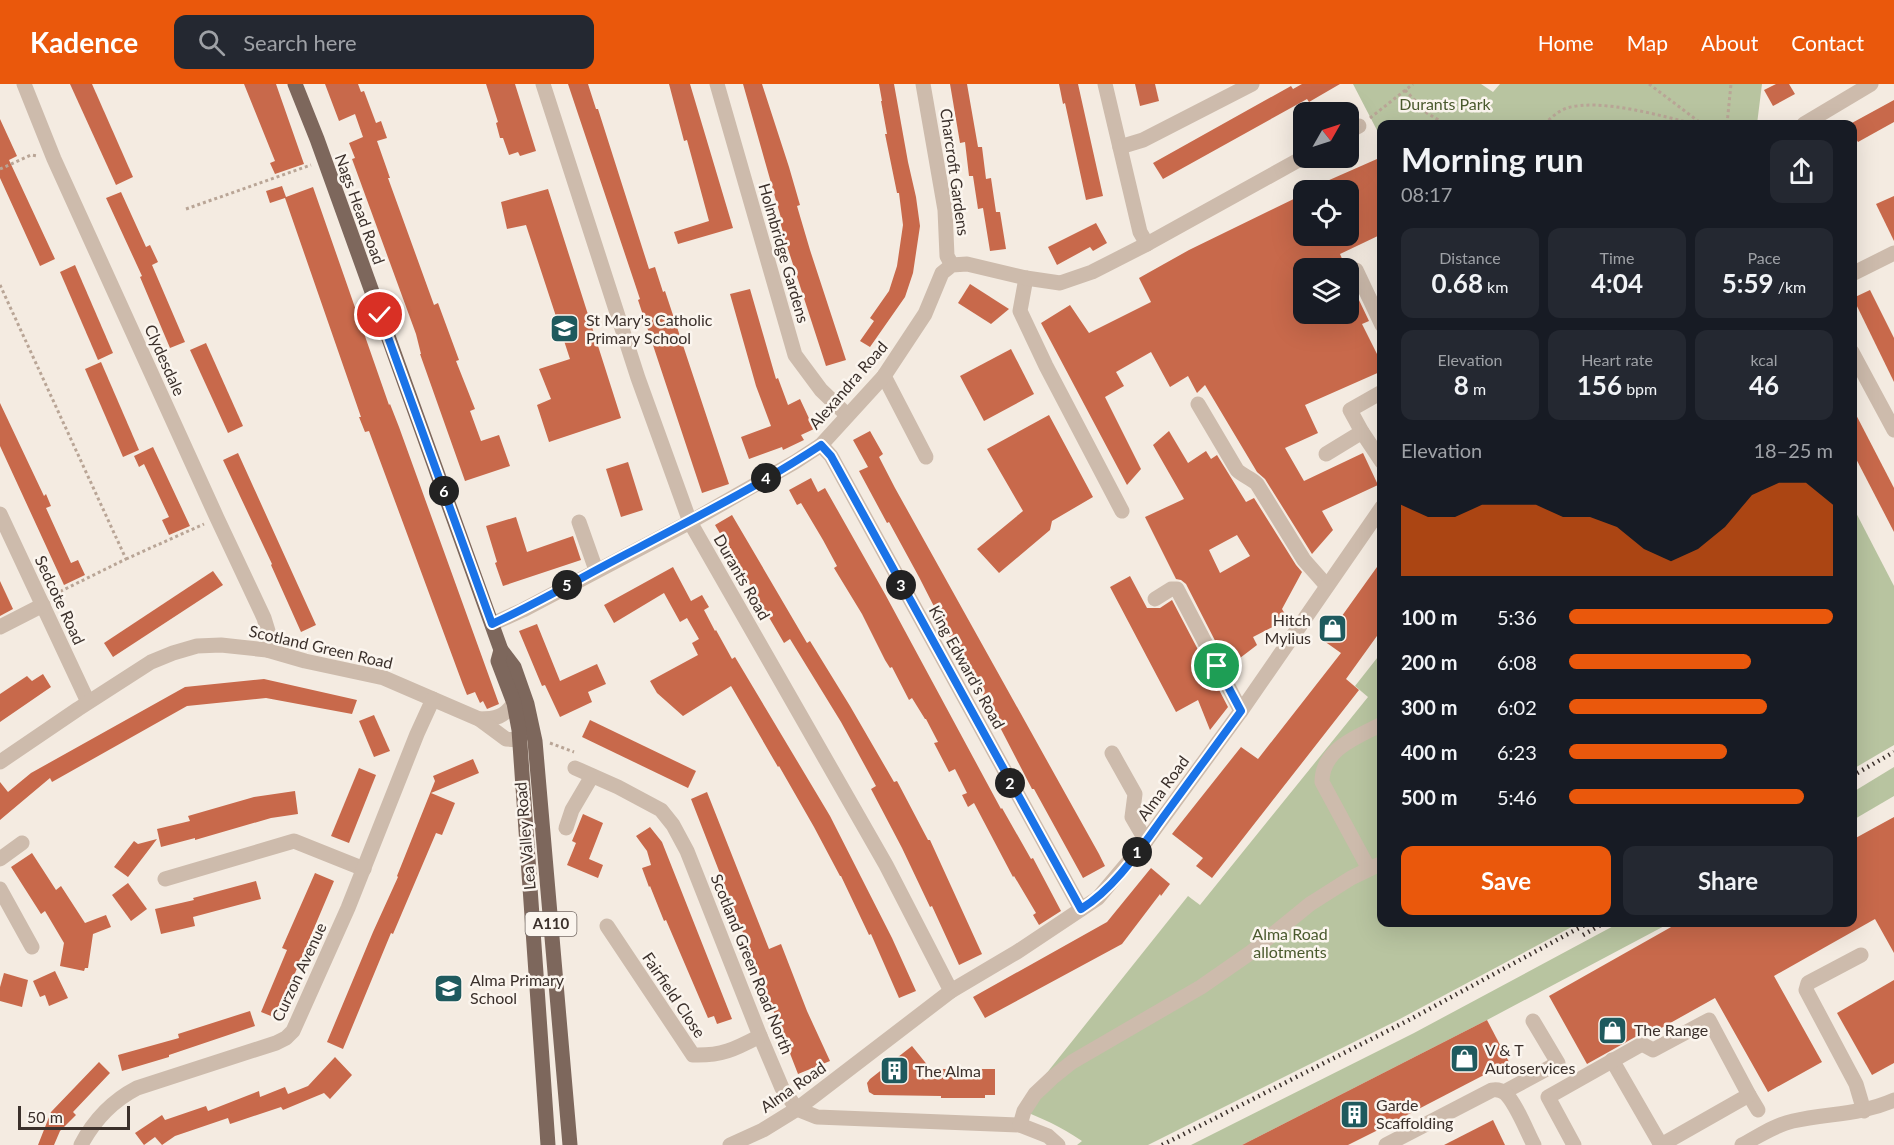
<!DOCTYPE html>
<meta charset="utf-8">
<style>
:root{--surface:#171b24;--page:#242831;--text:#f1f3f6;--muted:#9ea1a6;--accent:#ea580c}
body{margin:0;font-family:Lato,sans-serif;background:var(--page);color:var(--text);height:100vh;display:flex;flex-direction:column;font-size:22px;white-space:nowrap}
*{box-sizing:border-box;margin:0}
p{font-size:20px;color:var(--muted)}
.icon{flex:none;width:33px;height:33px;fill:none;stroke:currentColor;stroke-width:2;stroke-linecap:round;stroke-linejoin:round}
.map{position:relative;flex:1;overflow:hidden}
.sheet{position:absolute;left:1377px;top:36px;width:480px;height:807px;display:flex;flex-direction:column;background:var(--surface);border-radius:12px;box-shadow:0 6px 24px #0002}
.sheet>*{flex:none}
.needle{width:39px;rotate:51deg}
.fabs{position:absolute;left:1293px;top:18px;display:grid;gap:12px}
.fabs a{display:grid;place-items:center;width:66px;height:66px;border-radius:12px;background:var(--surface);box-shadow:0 6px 24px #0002;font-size:30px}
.scale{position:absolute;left:18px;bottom:15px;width:112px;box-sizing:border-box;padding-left:6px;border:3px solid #3b302b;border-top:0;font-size:16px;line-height:21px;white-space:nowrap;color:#3b302b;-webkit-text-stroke:4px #fbf5ee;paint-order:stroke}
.pin{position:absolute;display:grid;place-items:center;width:51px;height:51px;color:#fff;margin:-26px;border:3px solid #fff;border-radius:50%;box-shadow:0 2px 6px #0007}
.km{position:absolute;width:30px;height:30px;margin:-15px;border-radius:50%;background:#222;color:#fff;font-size:16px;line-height:30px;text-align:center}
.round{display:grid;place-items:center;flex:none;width:63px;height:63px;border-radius:12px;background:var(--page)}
.summary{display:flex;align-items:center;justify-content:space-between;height:102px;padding:0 24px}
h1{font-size:33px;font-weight:700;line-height:45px}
.stats{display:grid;grid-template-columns:repeat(3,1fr);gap:9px;height:102px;padding:6px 24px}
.stats div{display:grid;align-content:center;border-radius:12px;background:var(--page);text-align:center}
.stats b{font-size:26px;font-weight:700}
.stats small{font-size:16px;font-weight:400}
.stats p{font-size:16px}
.chart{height:168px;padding:12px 24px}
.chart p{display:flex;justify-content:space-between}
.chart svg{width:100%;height:108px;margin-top:6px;fill:var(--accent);opacity:.7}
.cta{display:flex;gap:12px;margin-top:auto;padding:12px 24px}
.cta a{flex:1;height:69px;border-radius:12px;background:var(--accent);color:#fff;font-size:24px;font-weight:700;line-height:69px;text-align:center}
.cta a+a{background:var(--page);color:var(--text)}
ul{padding:0 24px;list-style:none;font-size:20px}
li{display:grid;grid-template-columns:96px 72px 1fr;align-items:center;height:45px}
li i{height:15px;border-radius:8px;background:var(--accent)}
header{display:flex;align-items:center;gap:36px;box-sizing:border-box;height:84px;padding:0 30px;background:var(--accent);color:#fff}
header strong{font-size:28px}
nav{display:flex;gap:33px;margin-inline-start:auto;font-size:21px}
.search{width:420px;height:54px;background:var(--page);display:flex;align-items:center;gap:15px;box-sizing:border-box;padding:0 21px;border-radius:12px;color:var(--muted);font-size:22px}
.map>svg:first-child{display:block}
.green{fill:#b8c4a0}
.building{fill:#c8694b;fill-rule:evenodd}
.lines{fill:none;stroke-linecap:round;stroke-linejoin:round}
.path{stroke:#b9a596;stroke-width:3;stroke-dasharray:3 3;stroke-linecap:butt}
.minor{stroke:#cdbbac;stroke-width:15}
.major{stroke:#7d675c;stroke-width:15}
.rail{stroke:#3b302b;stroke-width:4.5;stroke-dasharray:1.5 4.5;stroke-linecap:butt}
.route-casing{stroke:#fff;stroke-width:12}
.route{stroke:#1a73e8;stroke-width:8}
.labels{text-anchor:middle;stroke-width:5;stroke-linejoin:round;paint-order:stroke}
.shield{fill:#fbf5ee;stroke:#756b66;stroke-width:1.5}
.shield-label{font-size:15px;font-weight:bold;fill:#3b302b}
.park-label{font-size:16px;fill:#4a5a2e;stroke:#fbf5ee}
.street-label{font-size:16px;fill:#3b302b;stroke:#fbf5ee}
.poi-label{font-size:16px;fill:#3b302b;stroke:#fbf5ee;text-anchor:start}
</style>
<header>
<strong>Kadence</strong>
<div class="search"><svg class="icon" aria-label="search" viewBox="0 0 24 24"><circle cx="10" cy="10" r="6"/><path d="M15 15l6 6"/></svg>Search here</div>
<nav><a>Home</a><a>Map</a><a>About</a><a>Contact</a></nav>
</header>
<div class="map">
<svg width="1894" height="1061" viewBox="0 0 1894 1061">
<rect width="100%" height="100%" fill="#f4ebe1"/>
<!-- green -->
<g class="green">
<polygon points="1353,0 1481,0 1493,8 1500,0 1762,0 1757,40 1382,40 1381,54"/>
<polygon points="1852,421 1894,502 1894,661 1853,685"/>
<path d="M1381,569L1382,838L1579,839L1398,936L1148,1061H1077L1082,1057C1060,1042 1042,1034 1018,1025L1188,812L1200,821L1368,613L1355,602Z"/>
<polygon points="1894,683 1894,712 1853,736 1853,708"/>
<polygon points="1619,839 1670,839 1487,936 1242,1061 1191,1061 1414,949"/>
</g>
<!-- building -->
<g class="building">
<polygon points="70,0 92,0 133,93 116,101"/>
<polygon points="244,0 276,0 304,80 275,90 270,79 275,77"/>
<polygon points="325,0 358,0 361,8 364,7 376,39 381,37 387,54 377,57 390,94 388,94 434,221 438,219 459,276 456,277 475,325 470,327 481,357 499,351 510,382 465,397 420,270 421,270 416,250 352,75 355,74 349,59 363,53 355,30 339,37"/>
<polygon points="486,0 515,0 536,67 520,72 518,68 509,71 503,54 500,54 496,39 498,38"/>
<polygon points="568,0 588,0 596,25 598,25 649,185 655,183 663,208 665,207 729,400 702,409 638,216 640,215"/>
<polygon points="669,0 690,0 733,144 678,160 674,148 709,137 687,56 684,57"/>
<polygon points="743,0 762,0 789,83 800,121 797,122 810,166 846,276 826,282 787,162 779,134 781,134"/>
<polygon points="879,0 894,0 908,78 916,113 920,142 913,189 905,213 870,263 860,257 874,237 870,234 889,207 897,182 903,141 899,109 897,109 885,50 887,50 881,17 882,17"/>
<polygon points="950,0 967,0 978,63 982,63 986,95 991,94 996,128 1000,128 1006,165 990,167 983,124 978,125 973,92 969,92 965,58 960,59"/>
<polygon points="1059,0 1078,0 1103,112 1086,116 1065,19 1063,20"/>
<polygon points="1135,0 1155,0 1159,17 1140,22"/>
<polygon points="1302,0 1340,0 1309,18 1307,15 1163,95 1153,79 1291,2 1293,5"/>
<polygon points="1776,0 1789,0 1795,10 1773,22 1764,6"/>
<polygon points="1894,16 1894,38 1858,58 1852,48 1852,40 1850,40"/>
<polygon points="0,35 17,72 9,76 55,175 40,182 0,94"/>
<polygon points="1377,75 1382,84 1382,150 1340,170 1346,184 1304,184 1304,230 1348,230 1348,193 1369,237 1362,240 1382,280 1382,287 1305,321 1318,349 1285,364 1304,397 1363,369 1378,401 1322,427 1333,446 1312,470 1265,395 1257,388 1205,301 1197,309 1188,292 1170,303 1151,268 1116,288 1124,302 1105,313 1141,385 1127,401 1041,239 1070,221 1089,249 1151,218 1139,194 1189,166 1304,110 1304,152 1348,152 1348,106 1331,106 1327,97"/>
<polygon points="282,102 286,113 313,103 389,321 390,320 399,343 499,620 487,625 483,617 480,619 475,608 467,611 463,601 369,347 365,348 359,333 361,333 285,114 270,119 266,107"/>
<polygon points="548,105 621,334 549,358 537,321 551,315 539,285 570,275 526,141 507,145 501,118"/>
<polygon points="121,108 146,163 150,161 158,178 152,181 185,258 170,264 140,193 142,192 106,114"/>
<polygon points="1894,112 1894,157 1876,120"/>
<polygon points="1096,139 1107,159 1093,167 1090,163 1057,181 1048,163"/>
<polygon points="75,181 113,269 98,276 60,188"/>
<polygon points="970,200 1009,225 991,240 958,219"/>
<polygon points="750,205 776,295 778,294 788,321 800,315 814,345 801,351 804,356 783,366 782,363 749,375 741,353 771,342 756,302 730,210"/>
<polygon points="1870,206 1894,254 1894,298 1853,214"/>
<polygon points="206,259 243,342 228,349 190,266"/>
<polygon points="1011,265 1034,310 984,337 960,292"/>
<polygon points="101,278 139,366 123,373 85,285"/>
<polygon points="0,319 44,412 46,410 51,422 46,424 71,479 78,476 85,491 64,501 0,362"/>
<polygon points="1852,323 1894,404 1894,448 1852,367"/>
<polygon points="1049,331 1093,413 1052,437 1050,446 999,489 977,465 1023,427 987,365"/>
<polygon points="870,347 883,370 879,373 895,404 1099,770 1105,782 1083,794 1034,705 1032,705 976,597 974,598 946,546 919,493 889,438 887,439 859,387 868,383 853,356"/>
<path d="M1169,347L1188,379L1206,367L1211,375L1217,371L1246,418L1254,414L1296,481L1302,488L1282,525L1288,535L1253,553L1257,561L1240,574L1227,580L1186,500L1181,496L1176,495L1145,433L1184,415L1153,361ZM1237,451L1250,472L1220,489L1209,466Z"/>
<polygon points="153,363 190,442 169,451 162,436 169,433 144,380 139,383 134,372"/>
<polygon points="238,369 316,541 301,548 271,481 272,480 223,376"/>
<polygon points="628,378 643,426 621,433 606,385"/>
<polygon points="811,394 818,408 825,404 885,510 1001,725 1002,724 1031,775 1033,774 1061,827 1039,841 1033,831 1036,829 1014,792 1013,793 974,719 968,723 962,711 967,709 955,685 949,688 934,659 938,658 926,635 925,635 912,614 909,616 892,583 890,584 885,576 862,530 834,484 837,482 823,456 801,419 797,421 789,406"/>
<polygon points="732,431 807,559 810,557 850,622 894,698 897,697 928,756 930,756 982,870 959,881 932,822 930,823 902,764 871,705 876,702 841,638 790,555 784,559 715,441"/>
<polygon points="516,433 527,468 573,452 581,476 503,502 495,479 497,478 486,442"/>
<polygon points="1382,476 1382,545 1346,595 1359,606 1212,794 1196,782 1203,774 1172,750 1241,663 1258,675 1341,569 1324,557"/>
<polygon points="673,483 691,517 702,511 709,523 704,526 715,547 716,546 732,575 735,573 830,732 892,854 916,907 899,914 871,850 869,851 841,792 840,792 814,743 779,682 778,683 731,602 683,632 657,609 650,597 698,571 692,559 699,555 687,534 680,538 664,509 614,539 604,521"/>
<polygon points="213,487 223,501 113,573 104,559"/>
<polygon points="1130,492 1147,524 1160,524 1172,516 1228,623 1210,646 1198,616 1176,628 1110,503"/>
<polygon points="0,497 13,525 0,532"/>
<polygon points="537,540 560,597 597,580 606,600 588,608 592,618 560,633 545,601 542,602 519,547"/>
<polygon points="43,590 51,603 0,638 0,610 27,592 32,597"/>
<polygon points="264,595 357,616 352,630 266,614 187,622 52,698 50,694 0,736 0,698 8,708 31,689 185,603"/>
<polygon points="374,631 390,667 374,673 359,637"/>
<polygon points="590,636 696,687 688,704 582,653"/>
<polygon points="473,675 479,689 431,709 455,719 442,751 436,749 393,850 391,849 343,965 327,958 373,848 398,793 397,792 435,697 433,692"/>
<polygon points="359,684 376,691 349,759 331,752"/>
<polygon points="295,707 298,730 271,734 195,756 195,754 161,763 157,745 190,737 188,732 254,713"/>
<polygon points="707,708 769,865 781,860 807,927 830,977 798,990 691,715"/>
<polygon points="583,730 603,739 589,775 603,781 598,794 567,781 576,759 572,757"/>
<polygon points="1894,733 1894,869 1875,835 1774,892 1822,978 1768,1008 1715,914 1647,952 1642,950 1637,952 1587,980 1549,912 1680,838 1852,838 1852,756"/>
<polygon points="650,743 662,758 732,935 717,940 714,932 708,934 666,836 664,837 650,802 649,803 642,784 651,781 647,767 636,752"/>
<polygon points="157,755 128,793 114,783 134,757 138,760"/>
<polygon points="32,769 56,806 61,802 85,839 106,831 111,843 93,850 88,884 85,884 84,887 60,882 64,859 45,827 41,830 11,783"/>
<polygon points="1151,784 1170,800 1161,812 1160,810 1122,860 985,934 973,913 1107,838"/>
<polygon points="315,789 334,797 276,934 261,928 287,866 282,864"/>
<polygon points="256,797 261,815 193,833 195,842 161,850 155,825 194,816 193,814"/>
<polygon points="128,799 147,825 131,837 112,811"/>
<polygon points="55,887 68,914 49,922 45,911 40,913 33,897"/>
<polygon points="4,889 28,896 22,923 0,917 0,903"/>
<polygon points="1894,896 1894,979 1872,991 1837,929"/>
<polygon points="250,927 255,942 169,971 169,973 122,987 118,971 179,954 178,950"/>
<polygon points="1487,936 1509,978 1380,1045 1348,1061 1242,1061"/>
<polygon points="912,962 933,988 938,985 995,985 995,1011 985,1011 985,1014 941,1014 941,1012 874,1011 869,1008 867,999 870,995"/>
<polygon points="335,973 352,991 330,1015 324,1009 283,1026 281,1023 230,1040 228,1034 175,1052 162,1061 155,1053 144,1061 135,1049 162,1031 165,1036 206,1022 208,1027 259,1007 260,1013 285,1003 288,1010 308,1002"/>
<polygon points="99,978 110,989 73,1028 76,1031 60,1047 54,1061 38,1061 51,1028"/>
<polygon points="1493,1036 1505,1061 1444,1061"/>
</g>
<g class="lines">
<!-- path -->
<g class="path">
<polyline points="1649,0 1702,40"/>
<polyline points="1405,6 1427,29 1445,40"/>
<polyline points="1370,34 1413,0"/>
<path d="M1544,40C1551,34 1558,27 1567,24C1601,14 1661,32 1695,40"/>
<polyline points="1727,40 1731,0"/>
<polyline points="0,85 31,71 37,72"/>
<polyline points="186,125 311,81"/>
<polyline points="0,201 126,475 53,511"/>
<polyline points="126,475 204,440"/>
<polyline points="550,659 574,668"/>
</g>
<!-- minor -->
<g class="minor">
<polyline points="24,0 54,75 217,434 264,534 268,547 267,566"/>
<polyline points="543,0 638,294 690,438 886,781 951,907"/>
<polyline points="717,0 795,271 821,306 847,331"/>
<polyline points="923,0 945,126 947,172 952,181"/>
<polyline points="1105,0 1140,148 1147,160"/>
<polyline points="1804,40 1871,0"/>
<polyline points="1348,48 1359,42"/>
<polyline points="1120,63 1143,56 1252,0"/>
<polyline points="1356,186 1382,241"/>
<polyline points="1852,190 1894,169"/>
<polyline points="1026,194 1020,227 1046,282 1122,427"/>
<polyline points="1852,268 1894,346"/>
<polyline points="884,292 926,373"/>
<path d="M1198,320L1237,386C1243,392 1251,394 1257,400L1304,476L1327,502"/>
<polyline points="1362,348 1350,326 1380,309 1382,312"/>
<polyline points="821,361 831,372 1081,825"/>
<polyline points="1326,370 1362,348 1382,378"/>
<polyline points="0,430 88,618"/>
<polyline points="579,438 596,486"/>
<polyline points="1155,515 1171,505 1177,505 1241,627"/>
<polyline points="492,540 523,526 690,438 795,378 821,361 884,292 925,230 942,189 952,181 967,180 1026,194 1060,199 1092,188 1147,160 1304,73"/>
<polyline points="0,543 43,521"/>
<path d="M479,635C496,635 504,633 514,619"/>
<polyline points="1112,669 1135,710 1132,733 1146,757"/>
<polyline points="0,678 78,625 151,578 173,569 197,562 221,561 267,566 305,577 384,594 479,635 506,655 519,656"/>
<polyline points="575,684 618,703 661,726 673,741 687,767 760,952 782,1004 797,1025 817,1033 1020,1041 1048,1052 1058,1061"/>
<polyline points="566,744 572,726 592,692"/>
<polyline points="0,775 22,759"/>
<path d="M1369,785L1322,698C1322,665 1357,653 1382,640"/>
<polyline points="165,795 294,757 364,785"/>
<polyline points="0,805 32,863"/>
<path d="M607,842L693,971C722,972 735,965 760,952"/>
<polyline points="1861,871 1808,899 1806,906 1856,1000 1864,1027"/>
<polyline points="1612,976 1661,1061"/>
<polyline points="1504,1008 1558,979 1533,937"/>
<polyline points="1749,1011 1758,1026"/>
<polyline points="1020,1041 1024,1027 1035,1010 1052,994 1072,978 1201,903 1250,869 1310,820 1351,794 1382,779"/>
<path d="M81,1061C94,1036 112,1017 137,1004L276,959L286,954L293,947L348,824L417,650L433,615"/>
<polyline points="730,1061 763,1046 797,1025 951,907 1017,868 1098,814 1146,757 1241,627 1382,423"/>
<path d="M1386,1061L1492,1006C1497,1005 1501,1006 1505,1009C1516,1019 1527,1048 1534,1061"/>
<polyline points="1574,1061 1548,1013 1642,960 1653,966 1709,936 1749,1011 1661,1061"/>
<path d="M1742,1061C1759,1052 1775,1041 1793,1037C1829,1029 1860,1031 1894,1016"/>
</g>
<!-- major -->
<g class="major">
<polyline points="295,0 317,55 501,566 514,583 527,620 535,657 570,1061"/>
<polyline points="501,566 498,577 514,619 519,646 548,1061"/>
</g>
<!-- rail -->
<g class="rail">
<polyline points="1852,692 1894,668"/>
<polyline points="1583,851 1606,838"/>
<polyline points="1162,1061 1407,937 1590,838"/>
</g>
</g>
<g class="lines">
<defs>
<path id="route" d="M380,231L492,540C542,517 589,489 638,464C700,431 762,400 821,361L831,372L1081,825C1116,803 1140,765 1164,732C1190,697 1215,662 1241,627L1217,582"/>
</defs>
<!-- route casing -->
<use href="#route" class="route-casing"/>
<!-- route -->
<use href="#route" class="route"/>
</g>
<!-- icons -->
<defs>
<symbol id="school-square" viewBox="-11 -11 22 22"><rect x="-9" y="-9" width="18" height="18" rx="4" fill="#1f5a5e" stroke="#fbf5ee"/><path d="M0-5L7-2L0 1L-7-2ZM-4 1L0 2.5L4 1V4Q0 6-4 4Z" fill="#fff"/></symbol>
<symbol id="shop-square" viewBox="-11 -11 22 22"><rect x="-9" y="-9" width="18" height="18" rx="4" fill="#1f5a5e" stroke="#fbf5ee"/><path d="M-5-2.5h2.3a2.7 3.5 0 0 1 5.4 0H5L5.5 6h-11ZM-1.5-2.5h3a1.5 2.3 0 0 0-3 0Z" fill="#fff"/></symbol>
<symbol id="building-square" viewBox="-11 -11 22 22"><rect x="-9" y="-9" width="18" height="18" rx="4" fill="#1f5a5e" stroke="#fbf5ee"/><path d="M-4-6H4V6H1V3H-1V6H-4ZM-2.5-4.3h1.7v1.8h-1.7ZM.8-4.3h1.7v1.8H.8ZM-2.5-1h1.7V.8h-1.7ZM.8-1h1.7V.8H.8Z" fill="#fff"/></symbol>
</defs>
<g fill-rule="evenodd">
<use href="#school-square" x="548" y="228" width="33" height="33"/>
<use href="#shop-square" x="1316" y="528" width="33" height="33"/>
<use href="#school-square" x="432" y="888" width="33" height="33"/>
<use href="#shop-square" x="1596" y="930" width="33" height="33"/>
<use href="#shop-square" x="1448" y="958" width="33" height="33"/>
<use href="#building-square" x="878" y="970" width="33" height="33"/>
<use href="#building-square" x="1338" y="1014" width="33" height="33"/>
</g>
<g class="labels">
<!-- shield labels -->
<rect class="shield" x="525.5" y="828" width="51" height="24" rx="4.5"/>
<g class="shield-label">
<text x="551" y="845">A110</text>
</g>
<!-- park labels -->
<g class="park-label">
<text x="1445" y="26">Durants Park</text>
<text x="1290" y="856">Alma Road<tspan x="1290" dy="18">allotments</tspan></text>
</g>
<!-- street labels -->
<g class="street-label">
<text transform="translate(955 88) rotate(82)" y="6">Charcroft Gardens</text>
<text transform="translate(360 125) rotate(70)" y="6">Nags Head Road</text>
<text transform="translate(784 169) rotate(74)" y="6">Holmbridge Gardens</text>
<text transform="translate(165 276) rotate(66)" y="6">Clydesdale</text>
<text transform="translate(848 301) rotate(-49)" y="6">Alexandra Road</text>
<text transform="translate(742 493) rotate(60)" y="6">Durants Road</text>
<text transform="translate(60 516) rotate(65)" y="6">Sedcote Road</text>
<text transform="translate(321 563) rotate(13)" y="6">Scotland Green Road</text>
<text transform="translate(967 583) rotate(61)" y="6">King Edward's Road</text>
<text transform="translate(1163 704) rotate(-54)" y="6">Alma Road</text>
<text transform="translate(525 752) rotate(-95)" y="6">Lea Valley Road</text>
<text transform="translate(752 880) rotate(68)" y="6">Scotland Green Road North</text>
<text transform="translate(299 888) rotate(-65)" y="6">Curzon Avenue</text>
<text transform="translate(674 911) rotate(56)" y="6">Fairfield Close</text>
<text transform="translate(793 1003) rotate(-35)" y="6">Alma Road</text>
</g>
<!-- poi labels -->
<g class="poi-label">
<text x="586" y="242">St Mary's Catholic<tspan x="586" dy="18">Primary School</tspan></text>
<text x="1311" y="542" text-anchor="end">Hitch<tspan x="1311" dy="18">Mylius</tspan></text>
<text x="470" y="902">Alma Primary<tspan x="470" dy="18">School</tspan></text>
<text x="1634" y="952">The Range</text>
<text x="1485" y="972">V &amp; T<tspan x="1485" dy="18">Autoservices</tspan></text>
<text x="915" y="993">The Alma</text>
<text x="1376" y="1027">Garde<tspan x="1376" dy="18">Scaffolding</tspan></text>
</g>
</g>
</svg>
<div class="fabs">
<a><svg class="needle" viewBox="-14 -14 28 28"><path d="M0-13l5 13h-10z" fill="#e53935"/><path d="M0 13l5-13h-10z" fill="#9ea1a6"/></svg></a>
<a><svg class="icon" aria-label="locate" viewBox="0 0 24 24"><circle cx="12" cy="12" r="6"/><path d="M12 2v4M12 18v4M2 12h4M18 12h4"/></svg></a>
<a><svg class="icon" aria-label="layers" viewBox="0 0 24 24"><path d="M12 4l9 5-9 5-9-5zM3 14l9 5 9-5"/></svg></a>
</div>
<div class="scale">50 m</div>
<div class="pin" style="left:1217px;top:582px;background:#1e9e55"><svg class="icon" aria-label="arrive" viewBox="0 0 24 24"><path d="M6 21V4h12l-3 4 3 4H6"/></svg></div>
<div class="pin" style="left:380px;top:231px;background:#d93025"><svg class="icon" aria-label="check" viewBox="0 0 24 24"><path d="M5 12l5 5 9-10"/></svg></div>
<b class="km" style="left:1137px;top:768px">1</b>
<b class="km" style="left:1010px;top:699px">2</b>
<b class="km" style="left:901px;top:501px">3</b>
<b class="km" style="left:766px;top:394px">4</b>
<b class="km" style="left:567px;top:501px">5</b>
<b class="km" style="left:444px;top:407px">6</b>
<section class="sheet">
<div class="summary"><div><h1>Morning run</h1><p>08:17</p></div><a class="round"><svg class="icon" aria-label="share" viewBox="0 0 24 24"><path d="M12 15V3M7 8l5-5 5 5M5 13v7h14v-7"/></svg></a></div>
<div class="stats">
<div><p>Distance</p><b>0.68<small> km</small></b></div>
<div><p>Time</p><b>4:04</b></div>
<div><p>Pace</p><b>5:59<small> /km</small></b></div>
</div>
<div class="stats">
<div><p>Elevation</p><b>8<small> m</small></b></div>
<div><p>Heart rate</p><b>156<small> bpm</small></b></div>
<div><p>kcal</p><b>46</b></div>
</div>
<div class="chart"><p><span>Elevation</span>18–25 m</p>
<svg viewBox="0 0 160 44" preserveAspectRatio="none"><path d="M0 44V15L10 20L20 20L30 15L40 15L50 15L60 20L70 20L80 24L90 33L100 38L110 33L120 24L130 11L140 6L150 6L160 15V44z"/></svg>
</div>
<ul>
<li><b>100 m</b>5:36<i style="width:100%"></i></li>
<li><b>200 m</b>6:08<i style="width:69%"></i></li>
<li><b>300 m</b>6:02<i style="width:75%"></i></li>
<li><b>400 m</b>6:23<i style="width:60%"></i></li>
<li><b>500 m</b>5:46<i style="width:89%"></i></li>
</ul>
<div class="cta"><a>Save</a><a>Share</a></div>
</section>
</div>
